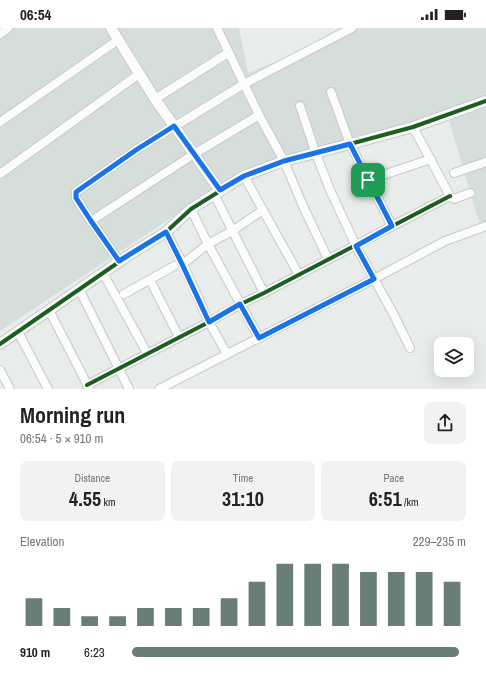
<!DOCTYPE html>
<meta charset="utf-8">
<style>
:root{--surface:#fff;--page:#f2f2f2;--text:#222;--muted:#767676;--accent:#697e78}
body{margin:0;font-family:"Archivo Narrow",sans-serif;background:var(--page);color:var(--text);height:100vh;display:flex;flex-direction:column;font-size:15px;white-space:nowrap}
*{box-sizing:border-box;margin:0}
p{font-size:13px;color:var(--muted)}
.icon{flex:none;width:22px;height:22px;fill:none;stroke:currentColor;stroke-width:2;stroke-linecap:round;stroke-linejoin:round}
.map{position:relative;height:361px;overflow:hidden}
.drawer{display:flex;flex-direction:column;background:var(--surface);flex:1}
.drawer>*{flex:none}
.tools{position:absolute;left:434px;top:309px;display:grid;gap:8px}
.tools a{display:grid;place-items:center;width:40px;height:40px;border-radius:8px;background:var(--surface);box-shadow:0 4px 16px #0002;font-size:20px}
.pin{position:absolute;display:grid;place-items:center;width:34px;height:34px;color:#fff;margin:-17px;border-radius:8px;box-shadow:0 2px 6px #0006}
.round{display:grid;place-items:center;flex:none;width:42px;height:42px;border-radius:8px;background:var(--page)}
.head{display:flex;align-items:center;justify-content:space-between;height:68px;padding:0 20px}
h1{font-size:22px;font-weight:700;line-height:30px}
.stats{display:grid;grid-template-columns:repeat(3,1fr);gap:6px;height:68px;padding:4px 20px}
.stats div{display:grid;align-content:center;border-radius:8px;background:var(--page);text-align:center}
.stats b{font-size:20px;font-weight:700}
.stats small{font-size:11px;font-weight:400}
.stats p{font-size:11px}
.chart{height:112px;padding:8px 20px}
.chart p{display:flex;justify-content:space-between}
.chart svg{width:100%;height:72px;margin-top:4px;stroke:var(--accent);stroke-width:6}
ul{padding:0 20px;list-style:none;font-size:13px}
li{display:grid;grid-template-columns:64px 48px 1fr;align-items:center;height:30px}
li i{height:10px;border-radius:5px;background:var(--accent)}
.status{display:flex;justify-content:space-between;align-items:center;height:28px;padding:0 20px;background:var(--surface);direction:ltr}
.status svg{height:11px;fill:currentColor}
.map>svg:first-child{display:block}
.built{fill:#d6dedb}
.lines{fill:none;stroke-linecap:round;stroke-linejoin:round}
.minor-casing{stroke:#c5cac8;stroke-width:10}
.tertiary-casing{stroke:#c5cac8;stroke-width:12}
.minor{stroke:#fcfcfc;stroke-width:8}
.tertiary{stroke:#fcfcfc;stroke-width:10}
.cycleway-casing{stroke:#f7fbf9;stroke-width:6}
.cycleway{stroke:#1b5e20;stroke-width:4}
.route-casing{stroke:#fff;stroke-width:8}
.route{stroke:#1a73e8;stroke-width:5}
</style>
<div class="status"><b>06:54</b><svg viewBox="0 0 49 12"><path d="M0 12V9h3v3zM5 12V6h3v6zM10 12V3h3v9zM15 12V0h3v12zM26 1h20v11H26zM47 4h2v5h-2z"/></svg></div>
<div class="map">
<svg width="486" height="361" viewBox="0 0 486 361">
<rect width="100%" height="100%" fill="#e8edeb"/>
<!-- built -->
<polygon class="built" points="0,0 239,0 248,45 360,0 486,0 486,203 477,188 447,85 239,145 0,303"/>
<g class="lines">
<defs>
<g id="minor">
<polyline points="217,0 259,87 284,133 303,178 328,231"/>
<polyline points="0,6 8,0"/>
<polyline points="331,64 350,116 392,198"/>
<polyline points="155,71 228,25"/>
<polyline points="300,78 316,126 330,162 356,218 394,287 410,320"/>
<polyline points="0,94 118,12"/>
<polyline points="413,99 450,168 454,171 470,165"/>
<polyline points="454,145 486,134"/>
<polyline points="0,146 139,46"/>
<polyline points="244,148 299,247"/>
<polyline points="368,152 431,131"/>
<polyline points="214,166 264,265"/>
<polyline points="191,181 208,216 259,310"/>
<polyline points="91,193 194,126 259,87"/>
<polyline points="166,204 183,236 209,294 227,326"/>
<polyline points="119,233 91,193 76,170 76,164 136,122 244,56 352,0"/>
<polyline points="183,236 208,216 232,203 263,182"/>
<polyline points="103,245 147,325"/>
<polyline points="150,252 179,309"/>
<polyline points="79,261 129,361"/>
<polyline points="124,266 174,238"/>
<polyline points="49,282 89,360"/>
<polyline points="18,304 48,361"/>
<polyline points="0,342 10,361"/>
<polyline points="87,357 209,294 241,276 264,265 450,168"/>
<polyline points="159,361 374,251 445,213 486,198"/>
</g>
<g id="tertiary">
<polyline points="111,0 155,71 220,163"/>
<polyline points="0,316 129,227 166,204 191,181 244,148 284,133 350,116 413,99 486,73"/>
</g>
</defs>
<!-- minor casing -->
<use href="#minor" class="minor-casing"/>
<!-- tertiary casing -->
<use href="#tertiary" class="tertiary-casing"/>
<!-- minor -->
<use href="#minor" class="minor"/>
<!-- tertiary -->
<use href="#tertiary" class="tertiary"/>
<defs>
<g id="cycleway">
<polyline points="0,316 129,227 166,204 191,181 244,148 284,133 350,116 413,99 486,73"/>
<polyline points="87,357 209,294 241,276 264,265 450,168"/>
</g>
</defs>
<!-- cycleway casing -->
<use href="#cycleway" class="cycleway-casing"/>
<!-- cycleway -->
<use href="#cycleway" class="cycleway"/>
</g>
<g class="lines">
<defs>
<polygon id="route" points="174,98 220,162 244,148 284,133 350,116 392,198 356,218 374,251 259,310 240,276 209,294 182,236 166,204 119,233 91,193 76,170 76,164 136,122"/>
</defs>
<!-- route casing -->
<use href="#route" class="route-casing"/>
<!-- route -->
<use href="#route" class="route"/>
</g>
</svg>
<div class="tools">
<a><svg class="icon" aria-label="layers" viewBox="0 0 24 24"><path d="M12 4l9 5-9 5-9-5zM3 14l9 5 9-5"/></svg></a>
</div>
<div class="pin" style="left:368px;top:152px;background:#1e9e55"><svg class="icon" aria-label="arrive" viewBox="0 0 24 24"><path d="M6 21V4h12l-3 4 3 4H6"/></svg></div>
</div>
<section class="drawer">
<div class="head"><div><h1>Morning run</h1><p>06:54 · 5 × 910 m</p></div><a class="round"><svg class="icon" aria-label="share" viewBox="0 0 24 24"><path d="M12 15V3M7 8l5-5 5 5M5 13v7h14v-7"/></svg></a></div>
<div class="stats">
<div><p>Distance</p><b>4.55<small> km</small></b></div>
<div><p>Time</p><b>31:10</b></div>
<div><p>Pace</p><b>6:51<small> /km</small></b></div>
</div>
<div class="chart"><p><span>Elevation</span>229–235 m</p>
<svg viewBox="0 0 160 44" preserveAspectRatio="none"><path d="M5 44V27M15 44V33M25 44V38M35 44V38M45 44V33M55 44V33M65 44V33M75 44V27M85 44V17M95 44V6M105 44V6M115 44V6M125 44V11M135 44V11M145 44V11M155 44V17"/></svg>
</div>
<ul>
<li><b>910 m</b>6:23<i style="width:98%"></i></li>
</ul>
</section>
